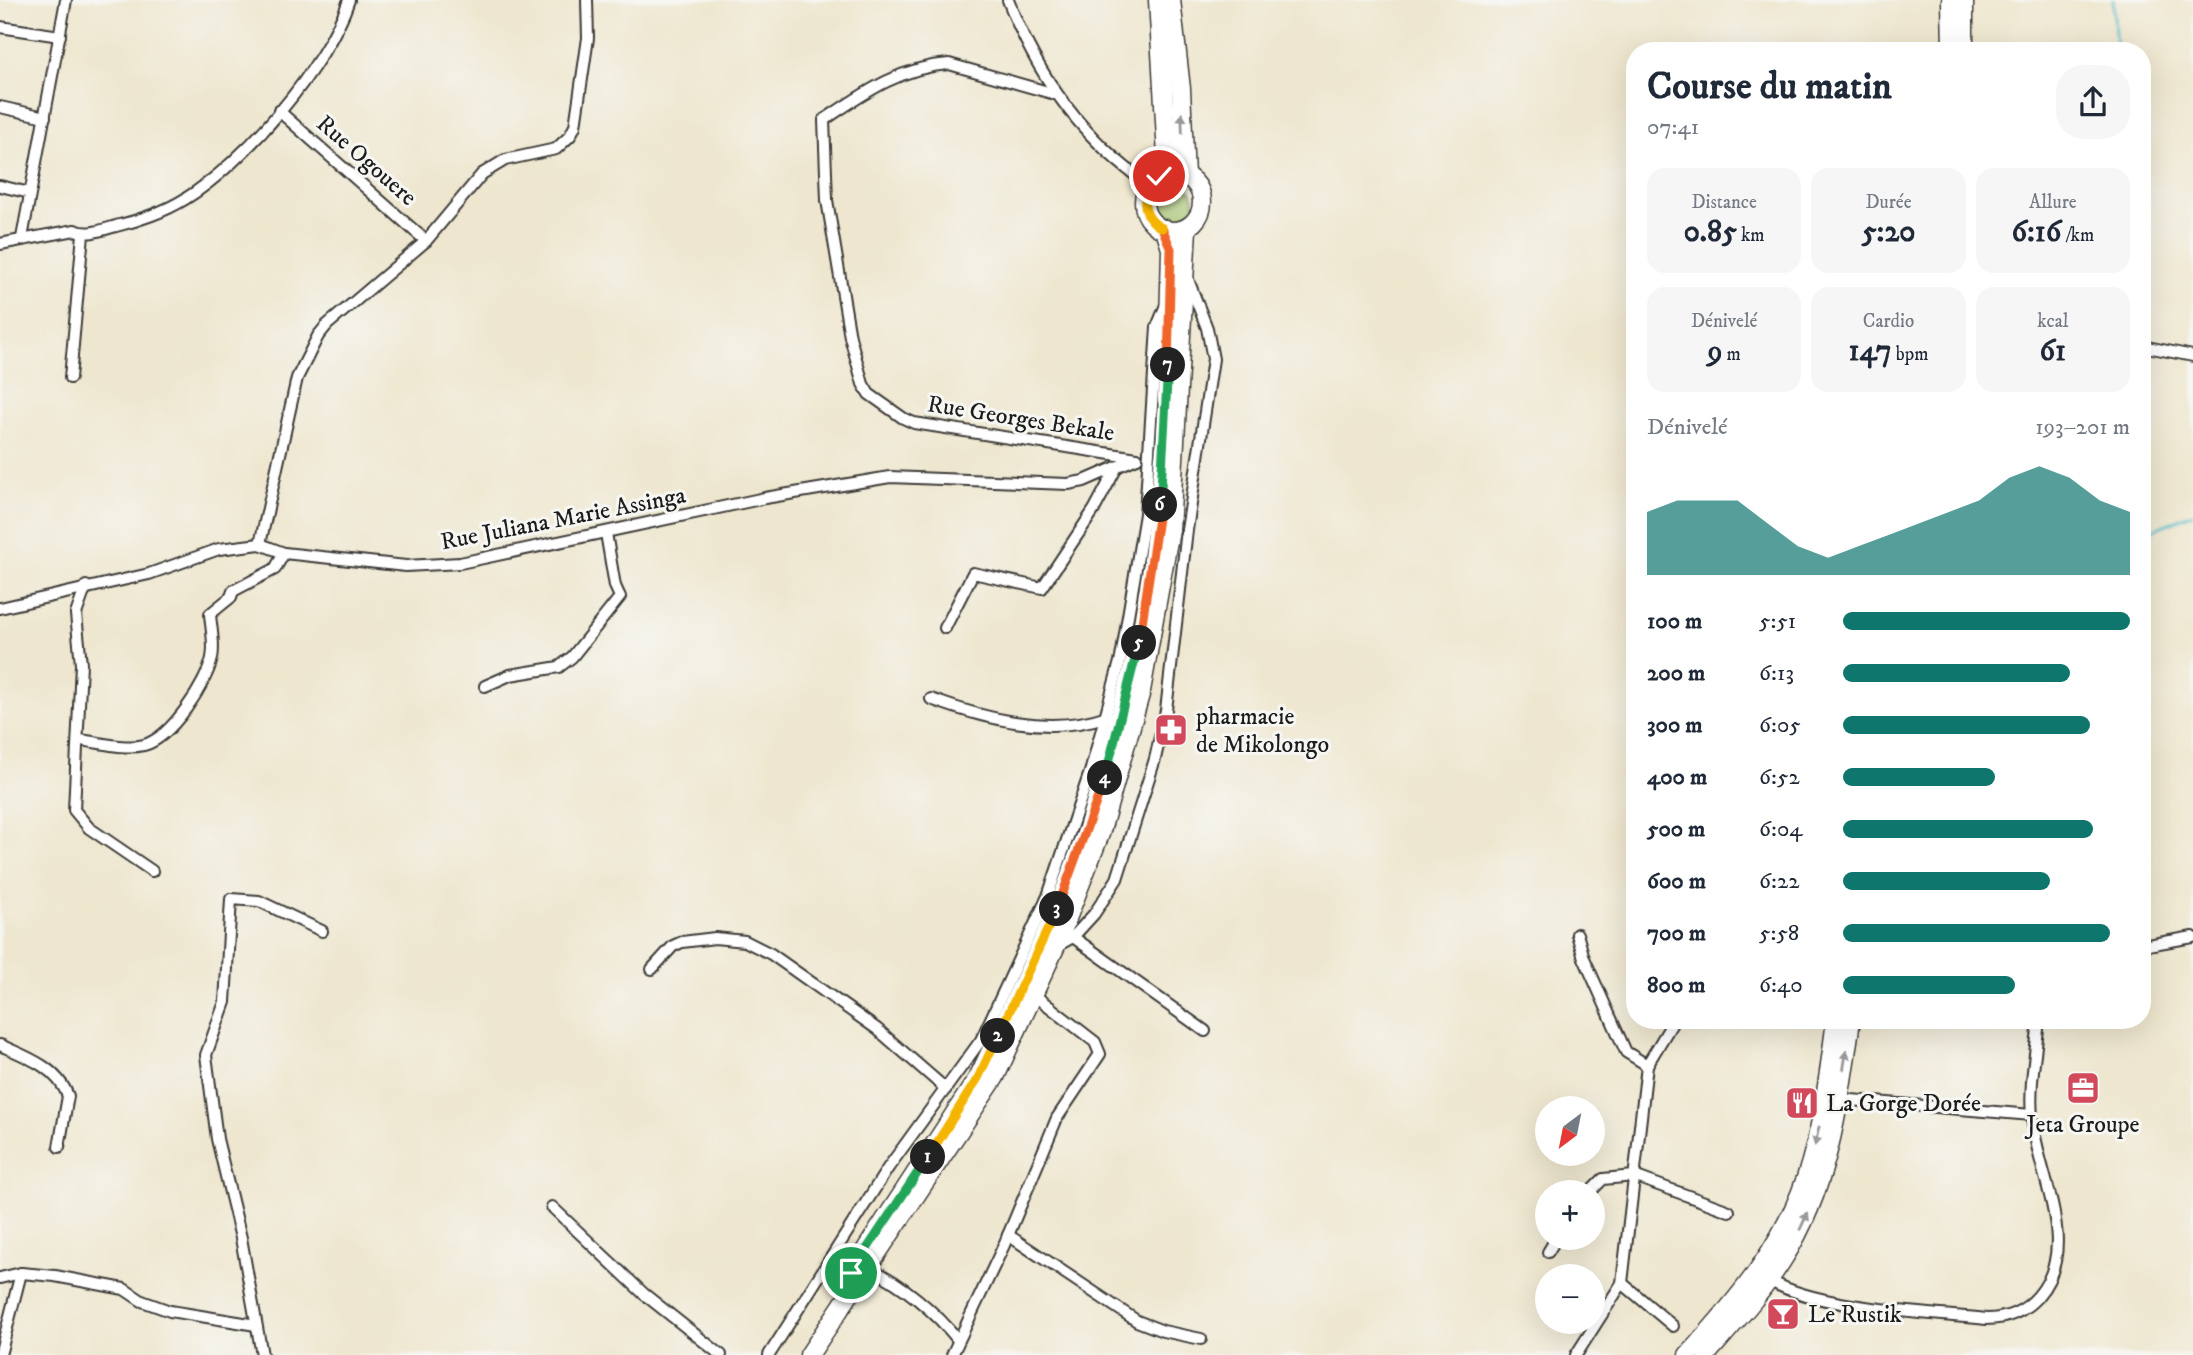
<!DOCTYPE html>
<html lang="fr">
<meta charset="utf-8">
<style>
:root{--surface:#fff;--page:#f6f6f7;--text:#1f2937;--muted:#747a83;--accent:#0f766e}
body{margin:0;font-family:"IM FELL DW Pica",serif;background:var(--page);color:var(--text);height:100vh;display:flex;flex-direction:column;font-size:26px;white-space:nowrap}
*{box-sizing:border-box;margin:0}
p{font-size:23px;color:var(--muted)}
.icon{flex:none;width:38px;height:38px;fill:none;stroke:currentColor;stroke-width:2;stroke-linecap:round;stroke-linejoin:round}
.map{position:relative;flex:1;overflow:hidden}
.side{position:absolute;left:1626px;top:42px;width:525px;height:987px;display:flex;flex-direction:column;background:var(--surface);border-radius:28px;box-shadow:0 7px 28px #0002}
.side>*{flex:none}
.needle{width:46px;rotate:212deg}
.buttons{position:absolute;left:1535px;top:1096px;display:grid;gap:14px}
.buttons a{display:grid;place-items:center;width:70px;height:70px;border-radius:50%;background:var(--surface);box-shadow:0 7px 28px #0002;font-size:35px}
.pin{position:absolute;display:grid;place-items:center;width:60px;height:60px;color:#fff;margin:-30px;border:4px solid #fff;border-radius:50%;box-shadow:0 2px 7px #0007}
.km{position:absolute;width:35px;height:35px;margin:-18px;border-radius:50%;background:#222;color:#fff;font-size:19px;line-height:35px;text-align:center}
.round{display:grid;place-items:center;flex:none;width:74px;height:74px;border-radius:28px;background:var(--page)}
.head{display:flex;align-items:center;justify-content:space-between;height:119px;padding:0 21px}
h1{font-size:38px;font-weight:700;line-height:52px}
.figures{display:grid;grid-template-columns:repeat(3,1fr);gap:10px;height:119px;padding:7px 21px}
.figures div{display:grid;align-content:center;border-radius:18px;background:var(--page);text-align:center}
.figures b{font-size:30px;font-weight:700}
.figures small{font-size:19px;font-weight:400}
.figures p{font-size:19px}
.chart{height:196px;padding:14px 21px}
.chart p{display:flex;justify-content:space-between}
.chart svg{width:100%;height:126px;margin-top:7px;fill:var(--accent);opacity:.7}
ul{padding:0 21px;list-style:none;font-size:23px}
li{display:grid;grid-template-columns:112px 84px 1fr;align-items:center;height:52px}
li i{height:18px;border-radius:9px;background:var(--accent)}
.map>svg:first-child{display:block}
.grass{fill:url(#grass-tufts);stroke:#5e6e42;stroke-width:2}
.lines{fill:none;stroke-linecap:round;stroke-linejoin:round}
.stream{stroke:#55bfd1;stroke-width:2.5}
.street-casing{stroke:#3c3a37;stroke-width:14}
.primary-casing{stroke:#3c3a37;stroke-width:21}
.street{stroke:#fff;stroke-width:10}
.primary{stroke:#fff;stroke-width:18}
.oneway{fill:#999}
.split-1-casing{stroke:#fff;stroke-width:14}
.split-2-casing{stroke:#fff;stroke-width:14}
.split-3-casing{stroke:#fff;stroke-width:14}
.split-4-casing{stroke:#fff;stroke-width:14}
.split-5-casing{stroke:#fff;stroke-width:14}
.split-6-casing{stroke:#fff;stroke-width:14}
.split-7-casing{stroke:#fff;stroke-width:14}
.split-8-casing{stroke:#fff;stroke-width:14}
.split-9-casing{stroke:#fff;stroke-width:14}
.split-1{stroke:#22a559;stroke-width:9}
.split-2{stroke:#f5b400;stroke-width:9}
.split-3{stroke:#f5b400;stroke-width:9}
.split-4{stroke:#f0652b;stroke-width:9}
.split-5{stroke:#22a559;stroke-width:9}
.split-6{stroke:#f0652b;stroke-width:9}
.split-7{stroke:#22a559;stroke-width:9}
.split-8{stroke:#f0652b;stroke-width:9}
.split-9{stroke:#f5b400;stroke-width:9}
.labels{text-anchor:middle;stroke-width:6;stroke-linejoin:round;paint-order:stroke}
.street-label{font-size:24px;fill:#1c1c1c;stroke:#f6f6f2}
.poi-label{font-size:24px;fill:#1c1c1c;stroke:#f6f6f2;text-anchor:start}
</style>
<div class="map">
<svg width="2193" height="1355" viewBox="0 0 2193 1355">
<defs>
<pattern id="grass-tufts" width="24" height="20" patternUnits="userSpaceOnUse" patternTransform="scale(1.75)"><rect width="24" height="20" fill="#a1c068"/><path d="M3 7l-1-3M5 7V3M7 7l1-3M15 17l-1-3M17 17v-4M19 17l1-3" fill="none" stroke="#8aa45a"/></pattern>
</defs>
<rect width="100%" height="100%" fill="#f6f6f2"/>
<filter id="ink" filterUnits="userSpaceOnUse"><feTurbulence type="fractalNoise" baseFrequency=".0143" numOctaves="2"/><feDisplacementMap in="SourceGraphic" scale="14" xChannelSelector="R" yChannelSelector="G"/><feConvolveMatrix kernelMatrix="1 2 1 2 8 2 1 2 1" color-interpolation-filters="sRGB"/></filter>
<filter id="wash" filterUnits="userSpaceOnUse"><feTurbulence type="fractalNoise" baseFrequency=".00686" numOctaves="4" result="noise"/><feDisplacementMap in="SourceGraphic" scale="28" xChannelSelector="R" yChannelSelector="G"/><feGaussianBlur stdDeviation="1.57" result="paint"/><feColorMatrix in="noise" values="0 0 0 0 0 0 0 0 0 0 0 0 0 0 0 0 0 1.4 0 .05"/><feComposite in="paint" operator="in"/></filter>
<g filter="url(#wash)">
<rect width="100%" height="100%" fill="#eee6ce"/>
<!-- grass -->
<circle class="grass" cx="1173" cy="202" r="21"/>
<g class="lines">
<!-- stream -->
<g class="stream">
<polyline points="2113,0 2116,51"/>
<polyline points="2142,531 2150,531 2193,513"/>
</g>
</g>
</g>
<g filter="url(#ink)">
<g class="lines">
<defs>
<g id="street">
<path d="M1008,0C1037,76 1082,139 1149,185"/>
<polyline points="0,27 60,36"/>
<path d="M1055,94L949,64C900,67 863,94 824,120L827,200L850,337L863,384L869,394L903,418L914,423L1137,458"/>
<polyline points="0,107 45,117"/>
<polyline points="279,111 426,241"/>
<polyline points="0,186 30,193"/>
<polyline points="22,238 66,0"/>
<path d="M0,244L75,230C88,236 102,230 116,226C138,221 166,211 185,199C244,163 327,66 349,0"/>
<polyline points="2142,346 2193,356"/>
<polyline points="70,378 83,234"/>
<polyline points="260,544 297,378 318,336 327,325 426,241 482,174 505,160 556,149 570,136 575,126 588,38 587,0"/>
<polyline points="86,586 76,614 81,664 74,810 89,828 152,871"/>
<polyline points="0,608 149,574 219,549 260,544 284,553 406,566 460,563 765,498 890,477 1068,484 1084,481 1137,458"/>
<polyline points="945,628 973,573 1042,588 1094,510 1116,469"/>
<polyline points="485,686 510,675 559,667 572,657 620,597 615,586 606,533"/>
<path d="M931,699C985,719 1051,736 1107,716"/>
<path d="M80,740C98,742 126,750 144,745C171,738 207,683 212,658C215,644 211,628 210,614L231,597L233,591L275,569L284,553"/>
<polyline points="1577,934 1584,958 1626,1052 1647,1065"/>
<polyline points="1073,937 1205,1031"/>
<polyline points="1057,946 1073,937 1094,914 1117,879 1155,759 1166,710 1187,530 1213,359 1207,328 1187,277"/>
<polyline points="2142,946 2193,937"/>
<polyline points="652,969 673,946 682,942 715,938 745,941 771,954 877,1029 946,1089"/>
<path d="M0,1045C25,1056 57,1067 68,1096L59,1147"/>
<polyline points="1839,1099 2032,1115"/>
<polyline points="1590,1192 1603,1179 1634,1176 1729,1211"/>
<polyline points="552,1207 644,1294 721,1355"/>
<polyline points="1008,1235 1137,1321 1163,1331 1201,1339"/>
<polyline points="1548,1252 1557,1237"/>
<path d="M869,1268C901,1283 936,1312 958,1340"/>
<polyline points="0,1278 21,1273 55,1276 124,1289 142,1301 170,1311 256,1325"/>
<path d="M1769,1280C1816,1309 1929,1313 1986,1319C2007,1319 2025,1311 2038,1296C2082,1245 2036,1174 2032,1116C2029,1085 2036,1052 2039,1020"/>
<polyline points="1622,1283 1673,1326"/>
<polyline points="0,1355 21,1273"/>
<polyline points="262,1355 241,1238 217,1139 206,1055 225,1002 231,899 259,901 322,931"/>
<polyline points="769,1355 888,1168 981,1040 1048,896 1091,769 1121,658 1145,514 1157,327 1166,305"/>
<polyline points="952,1355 1004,1245 1057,1118 1100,1054 1095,1042 1033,994"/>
<polyline points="1576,1355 1622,1283 1647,1065 1674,1020"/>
</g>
<g id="primary">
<polyline points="1158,0 1168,174"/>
<polyline points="1171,0 1181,89 1185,176"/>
<polyline points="1951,0 1952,51"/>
<polyline points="1964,51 1964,0"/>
<circle cx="1173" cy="202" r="29"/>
<polyline points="1165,229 1171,249 1167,400"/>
<polyline points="1153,560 1165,449"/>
<polyline points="844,1283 978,1078 1026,977 1063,896 1088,829 1136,657"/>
<polyline points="809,1355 995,1077 1059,939 1100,834 1141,691 1170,530 1187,229"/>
<path d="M1688,1355C1736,1302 1783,1247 1806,1178C1823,1127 1829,1073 1836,1020"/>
<path d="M1706,1355C1733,1324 1761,1294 1783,1259C1829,1187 1839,1103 1851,1020"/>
</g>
</defs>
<!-- street casing -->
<use href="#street" class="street-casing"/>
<!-- primary casing -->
<use href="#primary" class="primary-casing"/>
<!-- street -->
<use href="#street" class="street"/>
<!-- primary -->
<use href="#primary" class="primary"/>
</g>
<!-- one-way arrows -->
<defs><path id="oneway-solid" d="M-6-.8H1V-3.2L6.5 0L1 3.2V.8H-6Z" transform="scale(1.75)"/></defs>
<g class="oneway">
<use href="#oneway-solid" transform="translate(1182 123) rotate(-92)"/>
<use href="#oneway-solid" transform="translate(1845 1060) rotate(-81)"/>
<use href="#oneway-solid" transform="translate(1817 1136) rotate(103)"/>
<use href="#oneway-solid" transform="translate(1804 1221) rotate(-65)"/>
</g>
</g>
<g class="lines" filter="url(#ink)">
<defs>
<polyline id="split-1" points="851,1273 928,1157"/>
<polyline id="split-2" points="928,1157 978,1078 998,1036"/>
<polyline id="split-3" points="998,1036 1057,909"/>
<polyline id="split-4" points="1057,909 1105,778"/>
<polyline id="split-5" points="1105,778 1139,643"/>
<polyline id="split-6" points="1139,643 1160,505"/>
<polyline id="split-7" points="1160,505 1168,365"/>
<polyline id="split-8" points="1162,228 1171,249 1168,365"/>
<path id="split-9" d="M1159,176C1139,190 1140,217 1162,228"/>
</defs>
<!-- split-1 casing -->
<use href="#split-1" class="split-1-casing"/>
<!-- split-2 casing -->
<use href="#split-2" class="split-2-casing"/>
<!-- split-3 casing -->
<use href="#split-3" class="split-3-casing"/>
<!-- split-4 casing -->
<use href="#split-4" class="split-4-casing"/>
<!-- split-5 casing -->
<use href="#split-5" class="split-5-casing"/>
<!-- split-6 casing -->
<use href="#split-6" class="split-6-casing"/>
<!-- split-7 casing -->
<use href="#split-7" class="split-7-casing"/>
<!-- split-8 casing -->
<use href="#split-8" class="split-8-casing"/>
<!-- split-9 casing -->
<use href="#split-9" class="split-9-casing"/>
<!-- split-1 -->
<use href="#split-1" class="split-1"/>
<!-- split-2 -->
<use href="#split-2" class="split-2"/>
<!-- split-3 -->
<use href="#split-3" class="split-3"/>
<!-- split-4 -->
<use href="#split-4" class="split-4"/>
<!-- split-5 -->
<use href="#split-5" class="split-5"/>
<!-- split-6 -->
<use href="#split-6" class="split-6"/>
<!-- split-7 -->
<use href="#split-7" class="split-7"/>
<!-- split-8 -->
<use href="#split-8" class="split-8"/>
<!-- split-9 -->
<use href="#split-9" class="split-9"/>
</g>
<!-- icons -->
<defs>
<symbol id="pharmacy-square" viewBox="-11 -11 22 22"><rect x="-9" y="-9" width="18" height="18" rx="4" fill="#d1495b" stroke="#f6f6f2"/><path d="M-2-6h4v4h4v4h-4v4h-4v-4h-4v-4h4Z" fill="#fff"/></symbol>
<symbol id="office-square" viewBox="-11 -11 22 22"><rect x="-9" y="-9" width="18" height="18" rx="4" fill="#d1495b" stroke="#f6f6f2"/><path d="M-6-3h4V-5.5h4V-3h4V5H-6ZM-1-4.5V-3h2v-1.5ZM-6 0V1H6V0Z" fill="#fff"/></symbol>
<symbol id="restaurant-square" viewBox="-11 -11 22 22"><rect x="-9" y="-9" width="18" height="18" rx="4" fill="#d1495b" stroke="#f6f6f2"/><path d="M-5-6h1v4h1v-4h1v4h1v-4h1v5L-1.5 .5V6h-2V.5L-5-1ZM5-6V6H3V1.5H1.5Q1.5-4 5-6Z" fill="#fff"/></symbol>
<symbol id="bar-square" viewBox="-11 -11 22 22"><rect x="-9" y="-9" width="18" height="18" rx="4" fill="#d1495b" stroke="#f6f6f2"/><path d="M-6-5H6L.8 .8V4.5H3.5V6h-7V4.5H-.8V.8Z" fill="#fff"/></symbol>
</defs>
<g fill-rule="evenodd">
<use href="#pharmacy-square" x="1152" y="711" width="38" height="38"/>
<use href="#office-square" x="2064" y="1069" width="38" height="38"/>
<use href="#restaurant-square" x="1783" y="1084" width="38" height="38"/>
<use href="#bar-square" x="1764" y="1295" width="38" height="38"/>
</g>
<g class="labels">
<!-- street labels -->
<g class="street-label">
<text transform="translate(367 160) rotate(41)" y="8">Rue Ogouere</text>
<text transform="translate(1021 418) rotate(9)" y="8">Rue Georges Bekale</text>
<text transform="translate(563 518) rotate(-11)" y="8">Rue Juliana Marie Assinga</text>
</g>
<!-- poi labels -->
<g class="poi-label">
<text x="1196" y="724">pharmacie<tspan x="1196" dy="28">de Mikolongo</tspan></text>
<text x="1826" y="1111">La Gorge Dorée</text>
<text x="2083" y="1132" text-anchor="middle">Jeta Groupe</text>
<text x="1808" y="1322">Le Rustik</text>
</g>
</g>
</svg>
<div class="buttons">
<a><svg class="needle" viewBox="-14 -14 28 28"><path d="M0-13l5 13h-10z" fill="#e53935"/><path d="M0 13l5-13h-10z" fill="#747a83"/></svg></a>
<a>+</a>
<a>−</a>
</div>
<div class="pin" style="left:851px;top:1273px;background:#1e9e55"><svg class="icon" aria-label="arrive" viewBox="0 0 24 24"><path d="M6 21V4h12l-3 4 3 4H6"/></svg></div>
<div class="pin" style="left:1159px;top:176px;background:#d93025"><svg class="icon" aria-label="check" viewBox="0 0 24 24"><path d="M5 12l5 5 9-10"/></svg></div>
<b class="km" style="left:928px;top:1157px">1</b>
<b class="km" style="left:998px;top:1036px">2</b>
<b class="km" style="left:1057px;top:909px">3</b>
<b class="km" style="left:1105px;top:778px">4</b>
<b class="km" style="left:1139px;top:643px">5</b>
<b class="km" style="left:1160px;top:505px">6</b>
<b class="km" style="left:1168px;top:365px">7</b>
<section class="side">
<div class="head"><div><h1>Course du matin</h1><p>07:41</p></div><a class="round"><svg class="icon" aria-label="share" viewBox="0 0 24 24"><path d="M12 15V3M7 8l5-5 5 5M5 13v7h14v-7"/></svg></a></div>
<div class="figures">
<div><p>Distance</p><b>0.85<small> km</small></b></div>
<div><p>Durée</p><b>5:20</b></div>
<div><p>Allure</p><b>6:16<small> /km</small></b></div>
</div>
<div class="figures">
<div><p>Dénivelé</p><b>9<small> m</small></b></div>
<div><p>Cardio</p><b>147<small> bpm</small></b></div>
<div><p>kcal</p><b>61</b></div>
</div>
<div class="chart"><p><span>Dénivelé</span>193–201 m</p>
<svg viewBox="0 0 160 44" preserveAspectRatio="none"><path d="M0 44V22L10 18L20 18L30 18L40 26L50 34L60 38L70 34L80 30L90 26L100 22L110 18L120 10L130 6L140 10L150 18L160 22V44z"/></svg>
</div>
<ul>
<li><b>100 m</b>5:51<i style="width:100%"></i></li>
<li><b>200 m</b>6:13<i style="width:79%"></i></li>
<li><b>300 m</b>6:05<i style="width:86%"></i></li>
<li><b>400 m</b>6:52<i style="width:53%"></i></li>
<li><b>500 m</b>6:04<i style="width:87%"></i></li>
<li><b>600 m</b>6:22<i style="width:72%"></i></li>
<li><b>700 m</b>5:58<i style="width:93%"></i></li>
<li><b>800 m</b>6:40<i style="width:60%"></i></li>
</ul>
</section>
</div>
